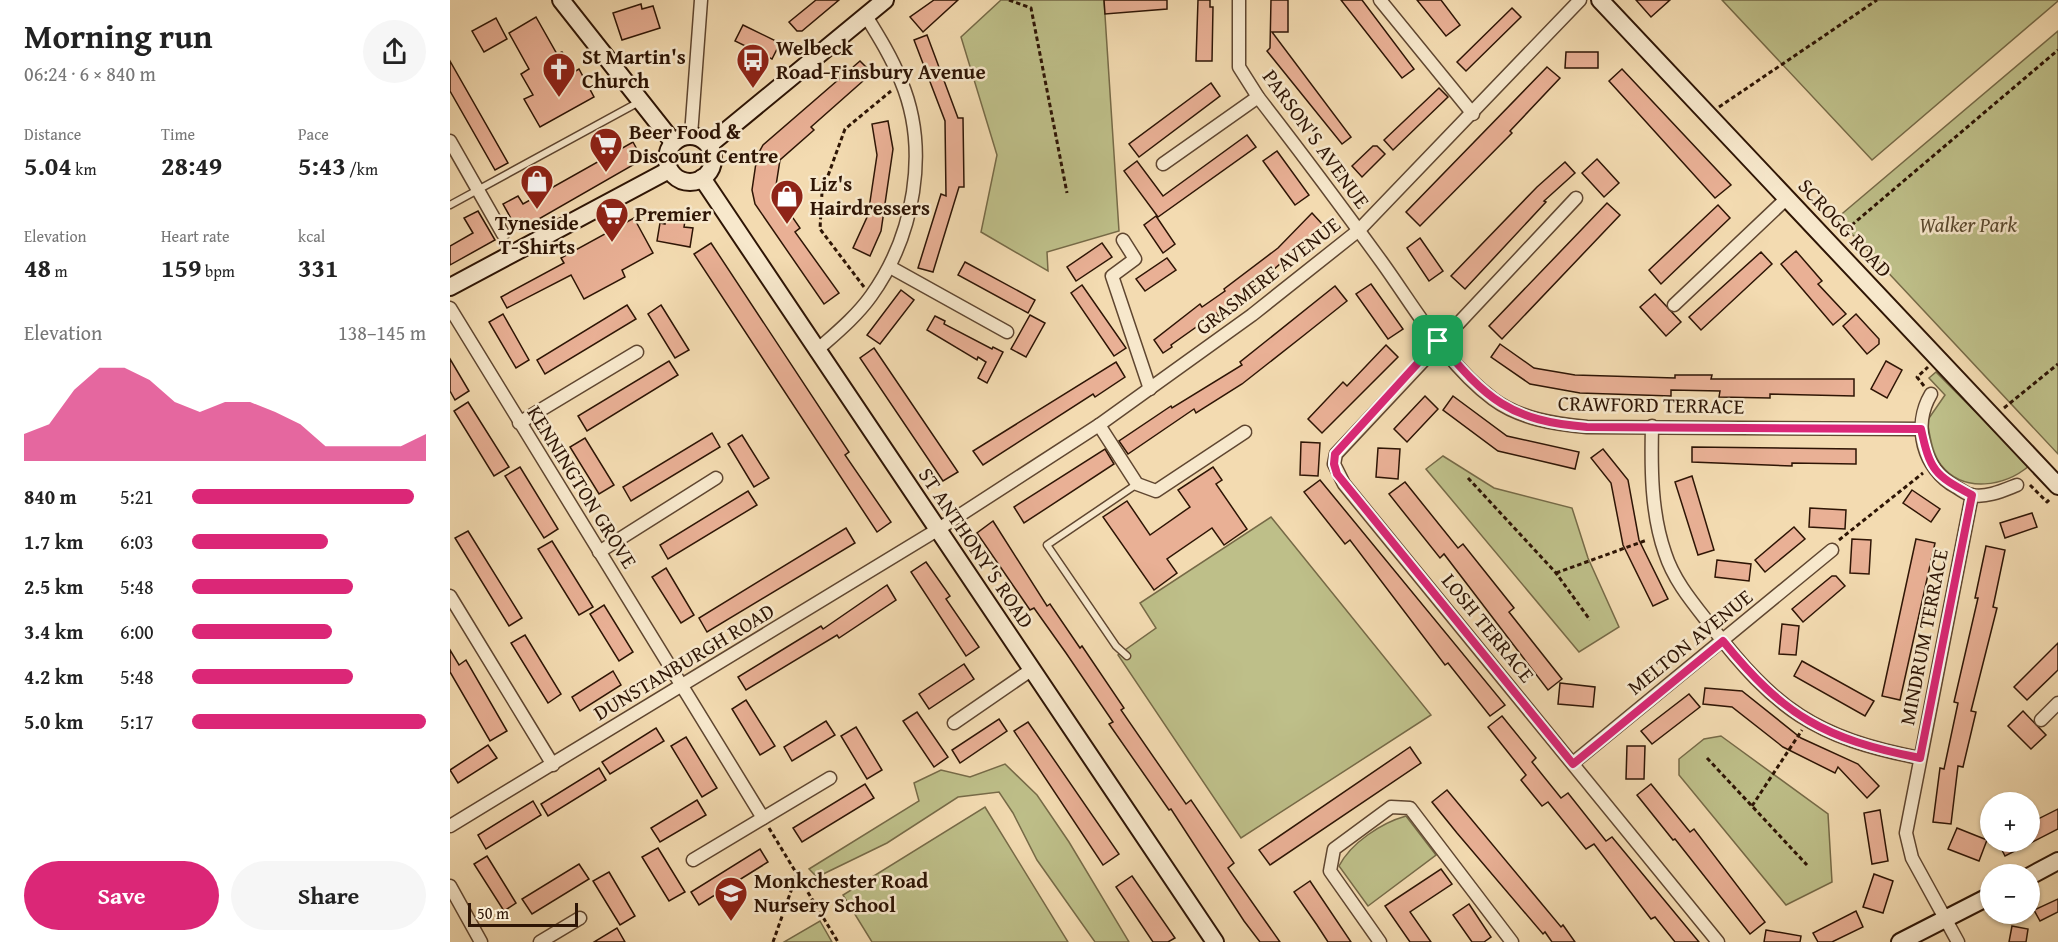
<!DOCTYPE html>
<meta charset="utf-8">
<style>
:root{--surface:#fff;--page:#f6f6f6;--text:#222;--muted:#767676;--accent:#db2777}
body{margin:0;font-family:"Gentium Book Plus",serif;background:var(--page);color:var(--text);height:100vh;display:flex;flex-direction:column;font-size:22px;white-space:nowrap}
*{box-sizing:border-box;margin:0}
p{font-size:20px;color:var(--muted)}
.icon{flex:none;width:33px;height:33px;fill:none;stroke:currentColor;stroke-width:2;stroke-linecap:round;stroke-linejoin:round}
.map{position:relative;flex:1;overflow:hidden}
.sheet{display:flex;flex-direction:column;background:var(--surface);width:450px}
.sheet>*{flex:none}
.tools{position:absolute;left:1530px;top:792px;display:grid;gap:12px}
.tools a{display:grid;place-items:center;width:60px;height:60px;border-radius:50%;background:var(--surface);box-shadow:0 2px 4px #0004;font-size:30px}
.scale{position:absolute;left:18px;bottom:15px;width:110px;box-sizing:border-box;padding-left:6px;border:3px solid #2e1505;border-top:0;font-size:16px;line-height:21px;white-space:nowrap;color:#2e1505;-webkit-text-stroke:4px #f7e8cc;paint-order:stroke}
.pin{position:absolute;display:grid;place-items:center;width:51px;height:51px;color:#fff;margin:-26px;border-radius:12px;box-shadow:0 3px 9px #0006}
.round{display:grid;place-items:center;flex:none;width:63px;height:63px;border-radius:32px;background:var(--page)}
.head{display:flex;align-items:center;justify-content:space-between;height:102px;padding:0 24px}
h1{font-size:33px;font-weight:700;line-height:45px}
.metrics{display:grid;grid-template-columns:repeat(3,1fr);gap:9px;height:102px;padding:6px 24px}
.metrics div{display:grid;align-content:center}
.metrics b{font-size:26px;font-weight:700}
.metrics small{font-size:16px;font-weight:400}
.metrics p{font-size:16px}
.chart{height:168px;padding:12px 24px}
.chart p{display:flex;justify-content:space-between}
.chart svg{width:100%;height:108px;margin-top:6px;fill:var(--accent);opacity:.7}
.primary-button{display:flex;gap:12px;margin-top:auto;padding:12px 24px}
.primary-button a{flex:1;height:69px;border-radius:36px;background:var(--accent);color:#fff;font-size:24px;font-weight:700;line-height:69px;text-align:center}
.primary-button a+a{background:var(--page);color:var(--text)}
ul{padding:0 24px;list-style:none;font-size:20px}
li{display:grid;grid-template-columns:96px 72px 1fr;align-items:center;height:45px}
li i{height:15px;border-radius:8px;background:var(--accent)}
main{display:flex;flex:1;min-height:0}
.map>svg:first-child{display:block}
.green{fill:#bebf89;stroke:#766a47;stroke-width:1.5}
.building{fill:#e9b095;stroke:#2e1505;stroke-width:1.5}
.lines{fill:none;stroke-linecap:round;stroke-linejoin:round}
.lane-casing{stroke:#5f4630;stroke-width:9}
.street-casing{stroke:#5f4630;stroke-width:15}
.secondary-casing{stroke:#2e1505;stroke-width:20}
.path{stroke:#2e1505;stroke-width:3;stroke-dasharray:4.5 3;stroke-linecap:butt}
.lane{stroke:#f7e8cc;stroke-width:6}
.street{stroke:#f7e8cc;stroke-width:12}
.secondary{stroke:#f7e8cc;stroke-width:16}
.route-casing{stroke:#fff;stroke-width:12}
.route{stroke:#db2777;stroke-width:8}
.labels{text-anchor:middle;stroke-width:5;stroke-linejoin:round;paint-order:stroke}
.poi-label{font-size:21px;font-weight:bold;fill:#2e1505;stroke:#f7e8cc;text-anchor:start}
.street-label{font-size:21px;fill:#2e1505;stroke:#f7e8cc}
.park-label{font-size:21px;font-style:italic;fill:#59482d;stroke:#f7e8cc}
</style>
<main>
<section class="sheet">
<div class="head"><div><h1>Morning run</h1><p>06:24 · 6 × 840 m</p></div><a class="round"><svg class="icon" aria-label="share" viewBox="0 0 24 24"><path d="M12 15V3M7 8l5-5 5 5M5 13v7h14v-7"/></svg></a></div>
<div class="metrics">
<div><p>Distance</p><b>5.04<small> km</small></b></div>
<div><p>Time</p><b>28:49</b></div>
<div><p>Pace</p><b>5:43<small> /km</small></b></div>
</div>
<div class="metrics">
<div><p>Elevation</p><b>48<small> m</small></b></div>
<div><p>Heart rate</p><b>159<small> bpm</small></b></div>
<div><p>kcal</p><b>331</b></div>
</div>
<div class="chart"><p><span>Elevation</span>138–145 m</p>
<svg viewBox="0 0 160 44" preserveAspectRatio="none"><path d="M0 44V33L10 29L20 15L30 6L40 6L50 11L60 20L70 24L80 20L90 20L100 24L110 29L120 38L130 38L140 38L150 38L160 33V44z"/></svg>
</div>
<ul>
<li><b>840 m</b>5:21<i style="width:95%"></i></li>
<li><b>1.7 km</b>6:03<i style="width:58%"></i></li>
<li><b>2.5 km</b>5:48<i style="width:69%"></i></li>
<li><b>3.4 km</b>6:00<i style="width:60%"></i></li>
<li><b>4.2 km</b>5:48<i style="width:69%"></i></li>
<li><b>5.0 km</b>5:17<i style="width:100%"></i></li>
</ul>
<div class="primary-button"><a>Save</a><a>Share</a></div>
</section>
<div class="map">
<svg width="1608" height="942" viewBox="0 0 1608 942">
<rect width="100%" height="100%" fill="#f3dbb1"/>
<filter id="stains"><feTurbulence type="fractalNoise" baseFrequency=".00333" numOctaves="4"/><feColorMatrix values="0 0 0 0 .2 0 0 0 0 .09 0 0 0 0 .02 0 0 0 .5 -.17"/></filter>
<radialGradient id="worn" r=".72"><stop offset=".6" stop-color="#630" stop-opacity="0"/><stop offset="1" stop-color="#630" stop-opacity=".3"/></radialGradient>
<!-- green -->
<g class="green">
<polygon points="551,0 654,0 669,231 597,252 598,271 531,232 547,155 511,37"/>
<polygon points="1272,0 1608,0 1608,1 1422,160"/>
<polygon points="1608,31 1608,454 1387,218"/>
<path d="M1486,372L1579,466C1555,486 1514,494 1491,465C1482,453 1480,436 1477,421L1495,395L1479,378Z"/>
<polygon points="993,456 1044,488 1122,508 1138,558 1169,627 1129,652 976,469"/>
<polygon points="821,517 981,715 791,838 668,655 706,628 690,603"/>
<polygon points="1271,736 1378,814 1382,882 1336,905 1229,775 1229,759 1254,739"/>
<polygon points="555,764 587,795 619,842 679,942 645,942 587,860 563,813 549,792 508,797 437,843 367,877 359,869 469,801 464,783 491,770 520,777"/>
<polygon points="535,807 618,942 422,942 393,895"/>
<path d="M956,816L986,855L918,906L889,866C901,843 931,823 956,816Z"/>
<polygon points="370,921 382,942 334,942"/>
</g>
<!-- building -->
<g class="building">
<polygon points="366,0 389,0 352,31 347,31 339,22"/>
<polygon points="484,0 508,0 473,32 460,17"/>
<polygon points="654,0 717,0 717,9 655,14"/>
<polygon points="748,0 760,0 760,7 763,7 762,61 746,61"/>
<polygon points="821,0 838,0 838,32 822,32 901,137 892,144 817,51 820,48"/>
<polygon points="891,0 912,0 964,69 952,78"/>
<polygon points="967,0 991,0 1010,25 996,36"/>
<polygon points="1186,0 1220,0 1201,17"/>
<polygon points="191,4 192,9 203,6 210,28 172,40 163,13"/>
<polygon points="1062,8 1071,17 1016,71 1007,62"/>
<polygon points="86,17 107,54 112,52 124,72 129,69 144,97 90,127 74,99 83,95 71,74 79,69 59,33"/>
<polygon points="46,18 57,39 34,52 22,31"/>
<polygon points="293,25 330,43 322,59 285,41"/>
<polygon points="477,35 508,118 513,118 514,187 509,187 483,272 468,268 491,194 496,196 495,121 464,40"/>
<polygon points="1116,52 1148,52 1148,68 1115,68"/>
<polygon points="0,61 58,163 45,170 0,91"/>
<polygon points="410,61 422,73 361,127 364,130 330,160 325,192 350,228 345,232 389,293 374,304 305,204 302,190 307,156 313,145"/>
<polygon points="1097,67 1110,78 1060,131 1062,133 970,226 956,212"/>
<polygon points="1172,69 1281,185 1265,198 1159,81"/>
<polygon points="761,83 770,96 689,157 679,144"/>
<polygon points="989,88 998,97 943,150 934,140"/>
<polygon points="438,121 443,149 431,231 420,256 403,248 418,215 427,155 422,124"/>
<polygon points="797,135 806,147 708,217 674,171 687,161 713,196"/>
<polygon points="183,142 190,155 181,160 183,165 68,231 53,204 68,196 73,204"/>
<polygon points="923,146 927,146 935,154 912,177 902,166"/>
<polygon points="827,151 859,195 845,205 813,161"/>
<polygon points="1147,159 1169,183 1154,197 1132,173"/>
<polygon points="1115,162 1125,173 1094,201 1096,202 1015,289 1001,276 1087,187"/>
<polygon points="1157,203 1170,215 1052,339 1039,326"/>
<polygon points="1268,205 1280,218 1211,284 1199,270"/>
<polygon points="28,211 45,240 0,265 0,246 23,233 14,218"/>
<polygon points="862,213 873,225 849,248 777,309 768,316 766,313 721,345 722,347 713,353 704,340 750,304 752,307 775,291 774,289 828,248"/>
<polygon points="706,216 725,244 713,253 694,225"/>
<polygon points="184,218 203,253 172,270 175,277 134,299 121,275 57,308 51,297 114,263 111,258"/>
<polygon points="216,218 235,221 234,227 243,228 240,247 207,241 210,223 215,224"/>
<polygon points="970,238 993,271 979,281 957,248"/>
<polygon points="261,243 399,452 395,455 441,522 427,532 244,254"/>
<polygon points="652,243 662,257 626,281 617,267"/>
<polygon points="1346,251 1372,281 1368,284 1396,314 1383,325 1331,264"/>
<polygon points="1311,252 1322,264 1251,330 1239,317"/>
<polygon points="717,258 726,270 695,291 686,279"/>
<polygon points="515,262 585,300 578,313 508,275"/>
<polygon points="921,284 953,329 938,339 906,294"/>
<polygon points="632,285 676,348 664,356 621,293"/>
<polygon points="885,286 897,301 853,336 792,384 746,413 744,409 678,454 669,441 721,406 722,408 792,365 790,362"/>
<polygon points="451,290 464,300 430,344 417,335"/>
<polygon points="1205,294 1231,322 1216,336 1190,307"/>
<polygon points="177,305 186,319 95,374 87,360"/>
<polygon points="211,305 239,350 225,358 198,314"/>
<polygon points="53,314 79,360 66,368 39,322"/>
<polygon points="1406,314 1429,339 1429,344 1417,354 1393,326"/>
<polygon points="580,315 595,323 576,357 561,349"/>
<polygon points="485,316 495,321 494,324 542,349 543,347 553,352 537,383 528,378 536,362 528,357 527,360 477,330"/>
<polygon points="1050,344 1084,368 1125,375 1225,378 1225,375 1262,375 1261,379 1404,379 1404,396 1320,394 1320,398 1269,397 1270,391 1221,390 1221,396 1130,393 1080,384 1041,357"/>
<polygon points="936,345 948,357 872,433 858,419 893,382 897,386"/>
<polygon points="424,348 508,472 493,481 410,358"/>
<polygon points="0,359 19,391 5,400 0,391"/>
<polygon points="219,361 228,375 137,431 128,416"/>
<polygon points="1436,361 1452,370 1437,398 1421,389"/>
<polygon points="666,362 675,377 645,397 643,394 533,465 523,451"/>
<polygon points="975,396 988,409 957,442 944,429"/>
<polygon points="1003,396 1057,436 1129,452 1125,469 1048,451 993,410"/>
<polygon points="18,402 59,467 44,476 4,411"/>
<polygon points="262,433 270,447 181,501 173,487"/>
<polygon points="292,435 319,478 304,487 278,444"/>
<polygon points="135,438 164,485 149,494 120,447"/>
<polygon points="851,442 870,443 868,476 850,475"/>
<polygon points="1242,447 1406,449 1406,464 1342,463 1342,466 1242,462"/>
<polygon points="928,448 950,449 948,479 926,477"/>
<polygon points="655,449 664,464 574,523 564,507"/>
<polygon points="1153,449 1178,480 1189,540 1218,599 1203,606 1173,545 1161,483 1141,458"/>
<polygon points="70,467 108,529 94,538 55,476"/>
<polygon points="763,467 772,480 766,484 797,529 774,545 762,528 717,559 727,573 704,590 653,517 677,501 700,535 740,507 728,490"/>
<polygon points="1242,476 1264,550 1248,555 1225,482"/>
<polygon points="870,480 1055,705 1040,716 998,663 995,665 900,540 895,544 854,492"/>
<polygon points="955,482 1008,548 1013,544 1064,608 1059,612 1112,679 1098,690 994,554 990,558 939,494"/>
<polygon points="1462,490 1490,509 1481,522 1453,503"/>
<polygon points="298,491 307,505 218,559 210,545"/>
<polygon points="1360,508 1396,510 1395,529 1359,527"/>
<polygon points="1582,513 1587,527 1555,538 1550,523"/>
<polygon points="543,521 597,606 600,604 630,648 632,646 674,708 671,710 736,804 741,800 784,863 778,868 830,942 810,942 794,921 721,809 719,810 659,724 663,722 616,653 584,608 580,610 527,533"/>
<polygon points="1344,527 1355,539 1315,572 1305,560"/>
<polygon points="396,528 405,543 257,632 249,618"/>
<polygon points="18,531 72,618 59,626 5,538"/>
<polygon points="1402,539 1421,540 1419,574 1400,573"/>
<polygon points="1466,539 1485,543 1450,700 1432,696"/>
<polygon points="102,541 143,607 129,615 88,549"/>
<polygon points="1536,546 1555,550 1543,607 1547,608 1521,711 1526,712 1513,767 1508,766 1501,824 1483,822 1490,768 1494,769 1508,703 1504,702 1528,598 1525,598"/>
<polygon points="1267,560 1301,564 1299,581 1265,577"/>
<polygon points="476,562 500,596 496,599 529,647 516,656 461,572"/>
<polygon points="216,568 244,615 231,623 202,577"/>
<polygon points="1382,576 1386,576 1395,586 1353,622 1342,609"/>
<polygon points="437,585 446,600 389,638 387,635 296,690 288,677 371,626 373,629"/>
<polygon points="154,605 183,652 169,661 140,614"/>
<polygon points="1332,624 1349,626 1346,655 1329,654"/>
<polygon points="75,635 111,694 98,703 61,643"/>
<polygon points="1608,643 1608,670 1577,700 1564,687"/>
<polygon points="0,650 9,665 16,660 57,731 40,741 0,672"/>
<polygon points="1352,661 1424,701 1415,716 1344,676"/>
<polygon points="514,664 524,679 479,709 469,694"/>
<polygon points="163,671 171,685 130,711 122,697"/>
<polygon points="1110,683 1145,687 1143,707 1108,704"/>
<polygon points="1255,688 1292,691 1351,738 1408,764 1429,786 1417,798 1388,767 1385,773 1333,747 1282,707 1253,704"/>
<polygon points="1239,694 1250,707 1202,744 1191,731"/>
<polygon points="296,700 325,746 310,755 282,709"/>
<polygon points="1573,711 1596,735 1581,749 1558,726"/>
<polygon points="467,712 498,757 484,767 453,721"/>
<polygon points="1052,716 1086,758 1082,762 1111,798 1118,793 1156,841 1162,837 1249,942 1225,942 1205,917 1201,919 1144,844 1136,849 1098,802 1092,806 1071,780 1076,775 1038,727"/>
<polygon points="549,719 557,731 510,763 502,750"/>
<polygon points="376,721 385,735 342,761 334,747"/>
<polygon points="578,722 669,854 653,865 564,731"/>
<polygon points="406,727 432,770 417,779 391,736"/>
<polygon points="206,728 214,741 160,774 152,762"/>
<polygon points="236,737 267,788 252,797 221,746"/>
<polygon points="38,745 47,758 8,783 0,770"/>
<polygon points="1177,746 1195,746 1194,779 1176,779"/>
<polygon points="960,747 971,763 820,865 809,850"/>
<polygon points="149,768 156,780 98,816 91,804"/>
<polygon points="415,784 424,798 352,842 343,828"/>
<polygon points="1201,784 1240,832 1244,829 1315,922 1300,934 1225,839 1223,840 1187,795"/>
<polygon points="997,790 1111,927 1113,925 1125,942 1102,942 1095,932 1093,934 1007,833 982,802"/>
<polygon points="247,800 256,815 210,842 201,828"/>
<polygon points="83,801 91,815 36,849 28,835"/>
<polygon points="1608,809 1608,829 1555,856 1548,842 1580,842 1580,823"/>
<polygon points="1430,810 1438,861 1422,864 1414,813"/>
<polygon points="1507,828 1537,840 1529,861 1498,849"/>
<polygon points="208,848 235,892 219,901 192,857"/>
<polygon points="310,849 318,862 249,905 241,892"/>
<polygon points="37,856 66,903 54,911 24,864"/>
<polygon points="129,864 139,879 82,914 72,899"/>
<polygon points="991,869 1002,884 960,912 981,942 960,942 935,906"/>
<polygon points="159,872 185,916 170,925 143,881"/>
<polygon points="1424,874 1443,881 1433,913 1413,907"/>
<polygon points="682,876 725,938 718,942 703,942 666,887"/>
<polygon points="860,881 901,942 878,942 867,925 844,892"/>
<polygon points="1608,899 1608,912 1590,921 1584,910"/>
<polygon points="1019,904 1041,937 1034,942 1022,942 1003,915"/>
<polygon points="1406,911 1413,927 1382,942 1368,942 1363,933"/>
<polygon points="1562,926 1578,929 1576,942 1559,942"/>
<polygon points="167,928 175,942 144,942"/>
<polygon points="1316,930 1351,936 1350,942 1314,942"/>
</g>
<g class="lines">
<defs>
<g id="lane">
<polyline points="0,205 189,102"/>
<polyline points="677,656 666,646 597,545 687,484"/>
</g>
<g id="street">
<path d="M789,0V67L808,97C850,151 891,206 931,261C965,308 996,364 1043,399C1070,419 1105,424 1137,427L1471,429"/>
<polyline points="930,0 1023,114"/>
<polyline points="241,135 251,0"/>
<polyline points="0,141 53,234"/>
<polyline points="713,164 808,97"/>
<polyline points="1126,198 886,454 884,464 894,484 1268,942"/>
<polyline points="673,240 685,259 662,276 700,389"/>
<polyline points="440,267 557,332"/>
<polyline points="1224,305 1336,199"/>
<polyline points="0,308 313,818"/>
<path d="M366,351C385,334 406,317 421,296C464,236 480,150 451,81C442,58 429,37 416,16"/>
<path d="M1481,394C1462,426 1473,469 1506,487C1510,489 1517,495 1522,495C1537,498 1554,490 1567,485"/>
<polyline points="69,423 187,352"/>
<polyline points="649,425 687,484 706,491 795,432"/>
<path d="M1202,426C1201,468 1201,513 1215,553C1224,581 1243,603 1261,626C1325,709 1365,738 1470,758"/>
<polyline points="149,552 266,478"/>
<polyline points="0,596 103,765"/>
<polyline points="1591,720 1608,703"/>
<polyline points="504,723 581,670"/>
<polyline points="1123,763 1382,550"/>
<polyline points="0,826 487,530 649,425 802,315 909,230 1130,0"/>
<polyline points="243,860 380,778"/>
<polyline points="0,886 31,942"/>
<polyline points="90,942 130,918"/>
<polyline points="930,942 880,871 884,849 941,807 960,808 1062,942"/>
<polyline points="1508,942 1462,858 1456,833 1522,495"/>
</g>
<g id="secondary">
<polyline points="111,0 223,142"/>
<polyline points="1150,0 1608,486"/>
<circle cx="240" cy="159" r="23"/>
<polyline points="259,145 435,0"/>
<polyline points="252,178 765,942"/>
<polyline points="0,287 219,170"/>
<polyline points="1580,876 1608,861"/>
<polyline points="1450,942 1540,896"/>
</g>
</defs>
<!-- lane casing -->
<use href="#lane" class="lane-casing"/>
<!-- street casing -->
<use href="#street" class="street-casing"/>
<!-- secondary casing -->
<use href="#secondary" class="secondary-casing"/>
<!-- path -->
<g class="path">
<polyline points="559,0 581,8 617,193"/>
<polyline points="1269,107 1427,0"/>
<polyline points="1390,235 1608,50"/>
<polyline points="414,287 370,229 372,192 395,129 441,91"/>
<polyline points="1474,386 1467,377 1478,367"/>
<polyline points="1554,408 1608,364"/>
<polyline points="1018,478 1106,573 1140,620"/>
<polyline points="1580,485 1597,502 1601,498"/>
<polyline points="1389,540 1473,473"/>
<polyline points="1106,573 1197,540"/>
<polyline points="1257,758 1357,865"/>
<polyline points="1302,806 1352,730"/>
<polyline points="319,828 388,942"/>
<polyline points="323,942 347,874"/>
</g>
<!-- lane -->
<use href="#lane" class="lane"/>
<!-- street -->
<use href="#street" class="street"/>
<!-- secondary -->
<use href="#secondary" class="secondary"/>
</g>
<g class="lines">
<defs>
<path id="route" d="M988,341C1036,399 1060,421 1137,427L1471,429C1480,470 1484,475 1522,495L1470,758C1374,739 1334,716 1273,641L1123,764L887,474L884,464L885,454Z"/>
</defs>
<!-- route casing -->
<use href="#route" class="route-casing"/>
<!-- route -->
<use href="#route" class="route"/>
</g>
<!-- icons -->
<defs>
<symbol id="bus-pin" viewBox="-11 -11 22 30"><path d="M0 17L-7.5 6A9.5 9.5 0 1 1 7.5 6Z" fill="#8f2418" stroke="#f7e8cc"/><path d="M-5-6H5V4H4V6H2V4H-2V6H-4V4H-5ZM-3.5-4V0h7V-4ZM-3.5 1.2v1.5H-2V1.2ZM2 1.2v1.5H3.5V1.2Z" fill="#fff"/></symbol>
<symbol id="church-pin" viewBox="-11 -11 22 30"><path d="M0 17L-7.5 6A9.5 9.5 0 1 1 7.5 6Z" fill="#8f2418" stroke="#f7e8cc"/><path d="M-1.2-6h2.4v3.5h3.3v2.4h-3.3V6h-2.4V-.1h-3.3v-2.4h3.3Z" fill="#fff"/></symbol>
<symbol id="supermarket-pin" viewBox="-11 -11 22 30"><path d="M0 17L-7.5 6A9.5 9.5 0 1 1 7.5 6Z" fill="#8f2418" stroke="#f7e8cc"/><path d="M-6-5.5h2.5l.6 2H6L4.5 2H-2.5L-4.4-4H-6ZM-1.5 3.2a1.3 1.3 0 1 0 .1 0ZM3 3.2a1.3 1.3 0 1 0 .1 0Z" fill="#fff"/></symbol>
<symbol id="shop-pin" viewBox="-11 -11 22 30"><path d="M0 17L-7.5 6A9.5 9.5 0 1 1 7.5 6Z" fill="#8f2418" stroke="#f7e8cc"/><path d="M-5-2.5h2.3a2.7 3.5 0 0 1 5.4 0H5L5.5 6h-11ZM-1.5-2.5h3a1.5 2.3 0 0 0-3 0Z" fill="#fff"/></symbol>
<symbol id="school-pin" viewBox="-11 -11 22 30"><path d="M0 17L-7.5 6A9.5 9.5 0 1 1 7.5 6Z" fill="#8f2418" stroke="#f7e8cc"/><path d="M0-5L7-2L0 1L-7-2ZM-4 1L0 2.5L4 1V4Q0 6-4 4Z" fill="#fff"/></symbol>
</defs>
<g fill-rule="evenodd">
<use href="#bus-pin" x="284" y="41" width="38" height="52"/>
<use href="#church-pin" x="90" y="50" width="38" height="52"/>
<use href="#supermarket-pin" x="137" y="125" width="38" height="52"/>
<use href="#shop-pin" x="68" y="162" width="38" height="52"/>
<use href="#shop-pin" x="318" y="177" width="38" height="52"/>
<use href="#supermarket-pin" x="143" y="195" width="38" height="52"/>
<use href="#school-pin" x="262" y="874" width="38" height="52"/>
</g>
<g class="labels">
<!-- poi labels -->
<g class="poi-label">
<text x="326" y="55">Welbeck<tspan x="326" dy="24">Road-Finsbury Avenue</tspan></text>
<text x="132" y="64">St Martin's<tspan x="132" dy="24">Church</tspan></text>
<text x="179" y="139">Beer Food &amp;<tspan x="179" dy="24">Discount Centre</tspan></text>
<text x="360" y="191">Liz's<tspan x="360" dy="24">Hairdressers</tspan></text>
<text x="185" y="221">Premier</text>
<text x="87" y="230" text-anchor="middle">Tyneside<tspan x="87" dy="24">T-Shirts</tspan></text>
<text x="304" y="888">Monkchester Road<tspan x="304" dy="24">Nursery School</tspan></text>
</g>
<!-- street labels -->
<g class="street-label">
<text transform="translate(866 139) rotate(54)" y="7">PARSON'S AVENUE</text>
<text transform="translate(1395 228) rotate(47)" y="7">SCROGG ROAD</text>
<text transform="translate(818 276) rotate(-38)" y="7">GRASMERE AVENUE</text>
<text transform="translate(1201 405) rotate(1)" y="7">CRAWFORD TERRACE</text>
<text transform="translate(132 487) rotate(58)" y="7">KENNINGTON GROVE</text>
<text transform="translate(526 548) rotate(56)" y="7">ST ANTHONY'S ROAD</text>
<text transform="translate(1038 628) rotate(51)" y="7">LOSH TERRACE</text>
<text transform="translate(1474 637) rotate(-79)" y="7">MINDRUM TERRACE</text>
<text transform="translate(1240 642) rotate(-39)" y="7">MELTON AVENUE</text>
<text transform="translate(234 662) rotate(-31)" y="7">DUNSTANBURGH ROAD</text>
</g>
<!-- park labels -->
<g class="park-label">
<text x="1518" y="232">Walker Park</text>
</g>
</g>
<rect width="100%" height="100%" filter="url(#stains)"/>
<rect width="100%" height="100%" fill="url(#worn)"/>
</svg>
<div class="tools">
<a>+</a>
<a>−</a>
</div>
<div class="scale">50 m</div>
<div class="pin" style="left:988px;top:341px;background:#1e9e55"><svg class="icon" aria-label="arrive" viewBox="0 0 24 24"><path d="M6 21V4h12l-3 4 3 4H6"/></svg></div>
</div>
</main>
